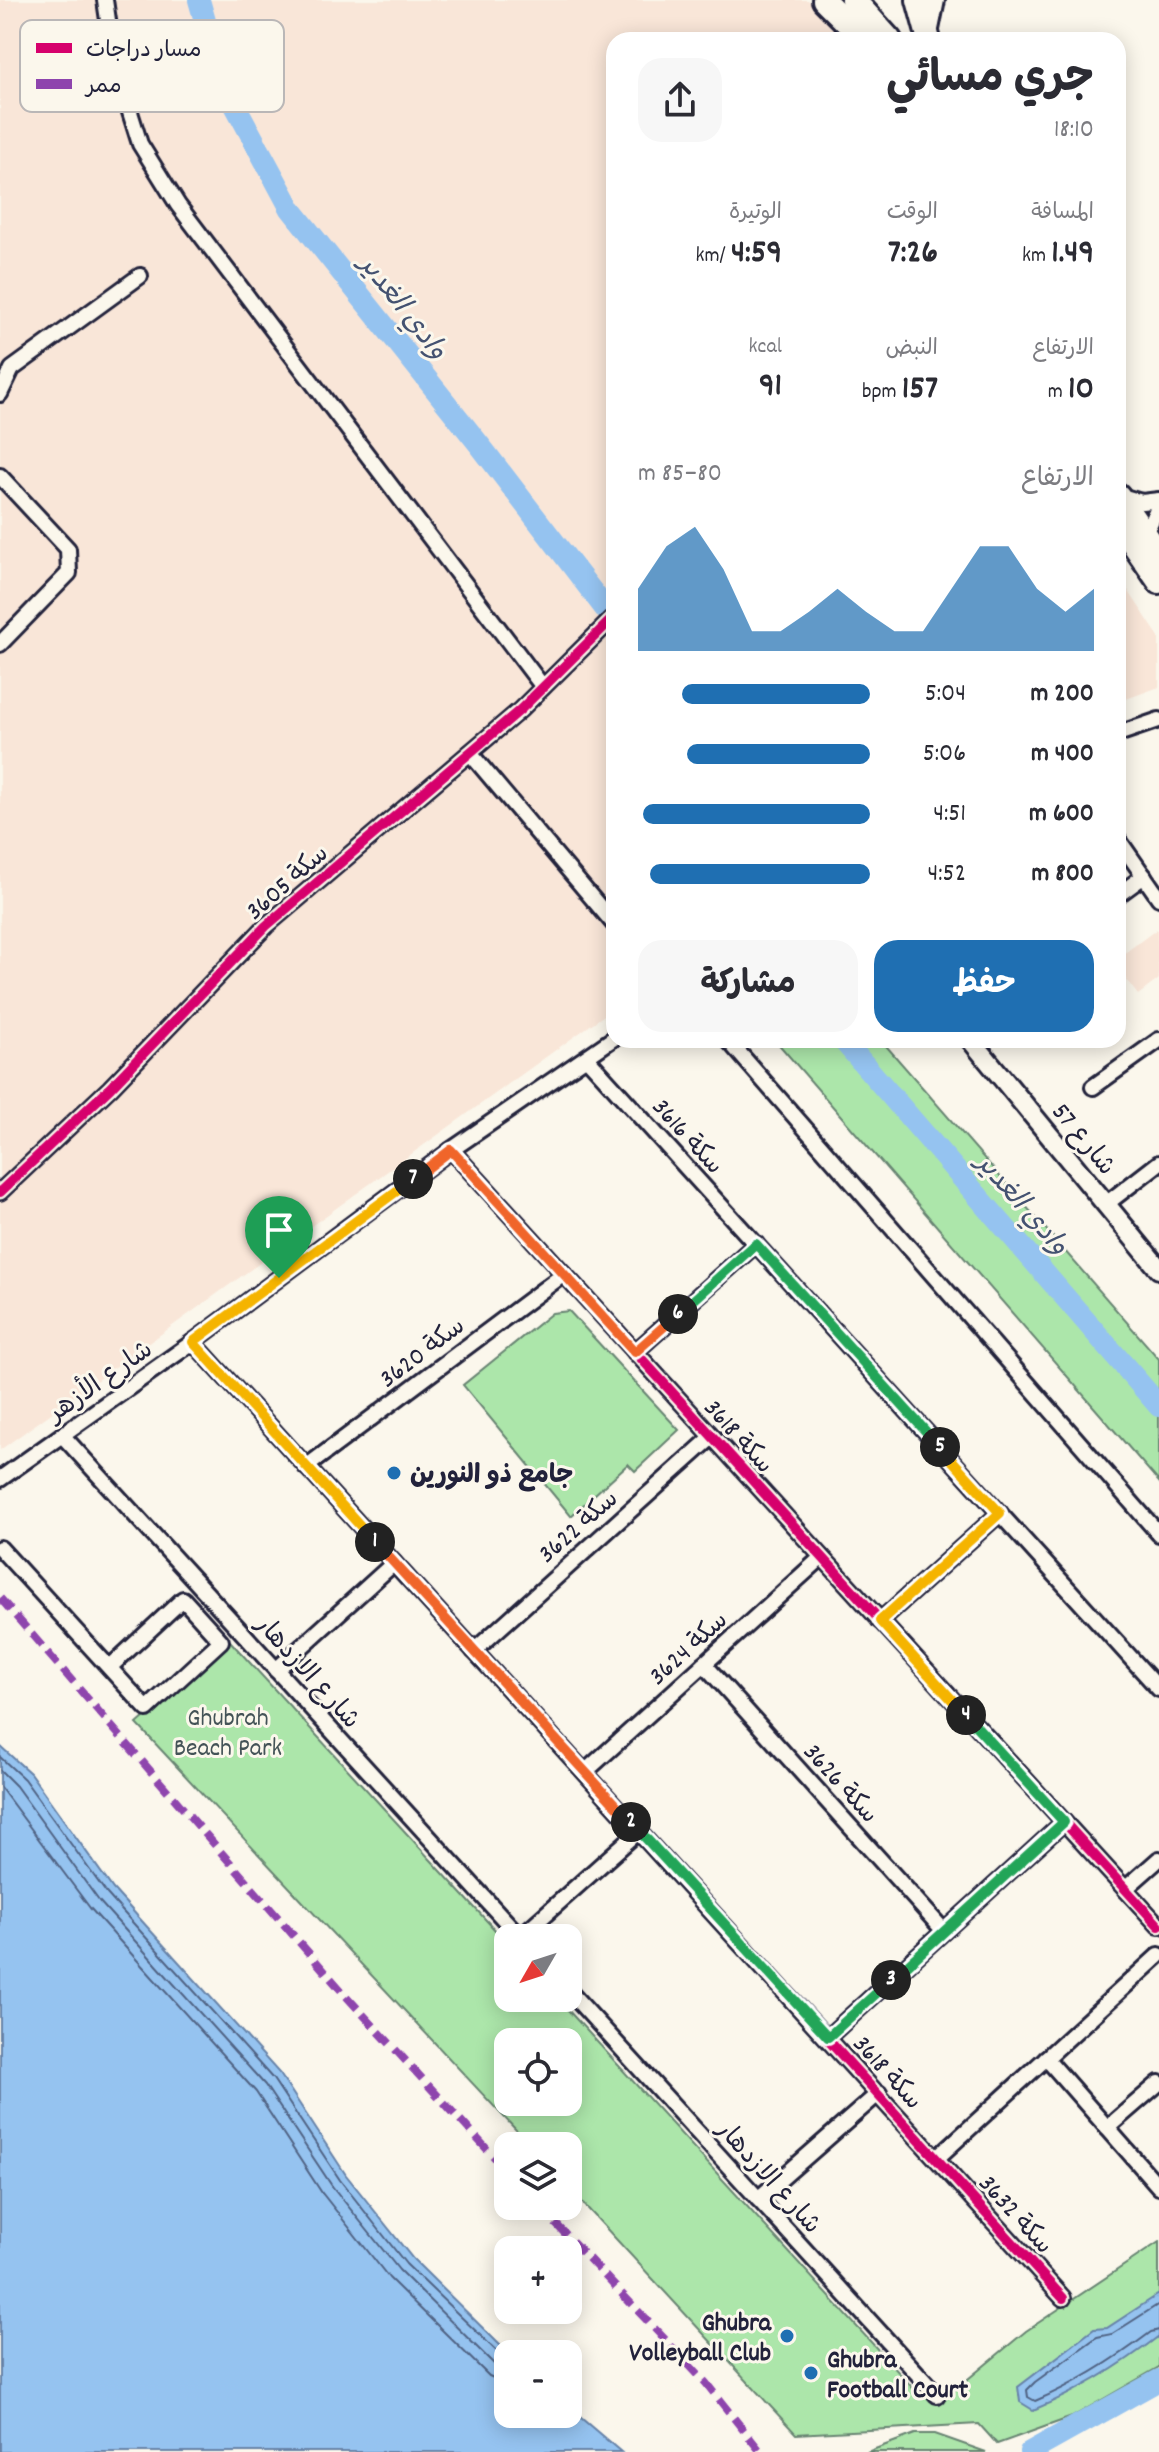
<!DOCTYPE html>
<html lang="ar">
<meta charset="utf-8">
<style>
:root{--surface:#fff;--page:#f7f7f7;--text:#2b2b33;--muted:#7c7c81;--accent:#1f6fb2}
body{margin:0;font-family:Dekko,"Playpen Sans Arabic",sans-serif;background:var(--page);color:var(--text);direction:rtl;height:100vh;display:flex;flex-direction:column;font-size:30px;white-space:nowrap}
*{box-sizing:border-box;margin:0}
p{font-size:26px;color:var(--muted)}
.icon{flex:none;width:44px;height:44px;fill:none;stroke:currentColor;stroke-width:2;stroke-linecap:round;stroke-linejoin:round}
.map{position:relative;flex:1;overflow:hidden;direction:ltr}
.panel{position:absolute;left:606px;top:32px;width:520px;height:1016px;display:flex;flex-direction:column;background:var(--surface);border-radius:24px;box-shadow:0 4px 20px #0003;direction:rtl}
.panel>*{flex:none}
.needle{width:52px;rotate:231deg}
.tools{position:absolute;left:494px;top:1924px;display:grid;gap:16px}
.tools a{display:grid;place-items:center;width:88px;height:88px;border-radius:16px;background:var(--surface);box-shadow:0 4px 20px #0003;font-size:40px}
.pin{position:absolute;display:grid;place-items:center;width:68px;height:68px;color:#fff;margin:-82px -34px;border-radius:50% 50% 50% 0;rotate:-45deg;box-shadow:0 0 8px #0007}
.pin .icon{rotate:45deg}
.km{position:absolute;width:40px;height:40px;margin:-20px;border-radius:50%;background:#222;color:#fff;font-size:22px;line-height:40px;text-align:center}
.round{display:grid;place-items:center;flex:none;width:84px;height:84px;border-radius:24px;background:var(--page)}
.overview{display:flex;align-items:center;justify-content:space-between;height:136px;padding:0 32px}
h1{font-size:44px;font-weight:700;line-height:60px}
.figures{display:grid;grid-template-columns:repeat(3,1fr);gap:12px;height:136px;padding:8px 32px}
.figures div{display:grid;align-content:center}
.figures b{font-size:34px;font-weight:700}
.figures small{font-size:22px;font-weight:400}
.figures p{font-size:22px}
.chart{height:224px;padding:16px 32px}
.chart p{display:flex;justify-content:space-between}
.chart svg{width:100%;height:144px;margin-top:8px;fill:var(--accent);opacity:.7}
.button{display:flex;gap:16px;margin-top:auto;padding:16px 32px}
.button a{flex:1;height:92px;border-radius:24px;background:var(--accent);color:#fff;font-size:32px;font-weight:700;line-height:92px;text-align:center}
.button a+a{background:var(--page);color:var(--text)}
ul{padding:0 32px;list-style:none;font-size:26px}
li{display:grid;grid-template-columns:128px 96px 1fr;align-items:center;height:60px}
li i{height:20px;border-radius:10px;background:var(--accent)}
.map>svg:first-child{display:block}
.built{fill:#f9e6d8}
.green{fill:#ace6aa;stroke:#678472;stroke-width:2;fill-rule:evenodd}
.water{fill:#95c3f0;stroke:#6783a8;stroke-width:2}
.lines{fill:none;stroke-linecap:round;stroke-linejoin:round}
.shore{stroke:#506283;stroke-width:2}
.river{stroke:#95c3f0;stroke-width:22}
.minor-casing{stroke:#22223b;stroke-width:20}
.tertiary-casing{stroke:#22223b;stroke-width:24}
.primary-casing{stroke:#22223b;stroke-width:28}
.trunk-casing{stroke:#22223b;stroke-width:30}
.minor{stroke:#fbf7ec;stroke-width:14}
.tertiary{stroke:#fbf7ec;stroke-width:18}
.primary{stroke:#fbf7ec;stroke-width:22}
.trunk{stroke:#fbf7ec;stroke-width:24}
.quiet{stroke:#8e44ad;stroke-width:8;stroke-dasharray:16 8;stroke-linecap:butt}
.cycleway-casing{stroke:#fbf7ec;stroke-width:15}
.cycleway{stroke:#d6006c;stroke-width:10}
.split-1-casing{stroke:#fff;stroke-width:16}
.split-2-casing{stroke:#fff;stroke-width:16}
.split-3-casing{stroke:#fff;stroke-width:16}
.split-4-casing{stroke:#fff;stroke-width:16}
.split-5-casing{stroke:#fff;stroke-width:16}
.split-6-casing{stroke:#fff;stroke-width:16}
.split-7-casing{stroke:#fff;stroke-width:16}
.split-8-casing{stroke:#fff;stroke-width:16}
.split-1{stroke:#f5b400;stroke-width:10}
.split-2{stroke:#f0652b;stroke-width:10}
.split-3{stroke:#22a559;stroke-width:10}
.split-4{stroke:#22a559;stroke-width:10}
.split-5{stroke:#f5b400;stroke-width:10}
.split-6{stroke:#22a559;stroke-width:10}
.split-7{stroke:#f0652b;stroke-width:10}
.split-8{stroke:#f5b400;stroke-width:10}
.poi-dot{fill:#1f6fb2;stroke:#fbf7ec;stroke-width:3}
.labels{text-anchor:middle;stroke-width:6;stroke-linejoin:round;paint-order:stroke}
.street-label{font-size:26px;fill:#22223b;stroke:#fbf7ec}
.poi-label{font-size:26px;font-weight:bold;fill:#22223b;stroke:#fbf7ec;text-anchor:start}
.park-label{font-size:26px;fill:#445357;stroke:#fbf7ec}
.water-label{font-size:28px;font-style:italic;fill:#445271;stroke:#fbf7ec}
.key{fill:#fbf7ec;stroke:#bab7b7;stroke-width:2}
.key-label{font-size:22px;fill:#22223b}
</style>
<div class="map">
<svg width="1159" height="2452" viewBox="0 0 1159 2452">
<rect width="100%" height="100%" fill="#fbf7ec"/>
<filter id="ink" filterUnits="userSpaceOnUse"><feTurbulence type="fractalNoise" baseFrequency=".0125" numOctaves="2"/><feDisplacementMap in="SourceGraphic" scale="16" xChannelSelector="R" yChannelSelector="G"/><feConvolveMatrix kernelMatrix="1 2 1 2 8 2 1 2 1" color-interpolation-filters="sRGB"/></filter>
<g filter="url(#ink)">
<!-- built -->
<g class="built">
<polygon points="0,0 808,0 853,40 614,40 614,1008 0,1450"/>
<polygon points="1118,575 1159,637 1159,687 1118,702"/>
<polygon points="1157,929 1159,979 1138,995 1118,969 1118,958"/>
</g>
<!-- green -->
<g class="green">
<polygon points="775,1040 881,1040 1159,1359 1159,1482"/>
<polygon points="569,1311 679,1430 635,1471 628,1464 571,1516 463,1385 552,1313"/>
<path d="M230,1641L508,1944V1998H557L921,2397L951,2393L1026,2331L1159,2242V2367L1072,2417L997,2444L979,2424L796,2434L568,2187V2146H531L137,1724ZM508,2042H568V2102H508Z"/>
<polygon points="915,2434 935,2434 986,2452 867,2452"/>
</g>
<!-- water -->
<g class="water">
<polygon points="0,1746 30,1773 113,1889 280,2074 346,2175 413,2259 509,2354 508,2414 568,2414 568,2407 621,2452 0,2452"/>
<path d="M1159,2294V2336C1119,2367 1080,2391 1033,2410L1020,2402L1018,2387L1094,2329L1107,2328Z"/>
</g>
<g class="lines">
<!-- shore -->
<g class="shore">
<polyline points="0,1757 24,1779 107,1894 273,2079 340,2180 406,2264 508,2362"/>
<polyline points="0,1770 16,1786 99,1901 265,2085 332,2186 399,2270 497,2367 508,2372"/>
<polyline points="0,1787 90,1908 256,2092 322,2193 389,2278 489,2376 508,2384"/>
<path d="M1159,2304L1112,2334L1097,2337L1035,2382L1027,2390L1028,2397L1035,2401C1078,2383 1114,2360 1151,2332L1159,2330"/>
</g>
<!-- river -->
<g class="river">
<polyline points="199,0 222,81 291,209 482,448 614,620"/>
<polyline points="843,1040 1159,1406"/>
<polyline points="1030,2452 1159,2380"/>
</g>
<defs>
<g id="minor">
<polyline points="105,0 114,61 140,144 178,205 543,687"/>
<polyline points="0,394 12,369 140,276"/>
<polyline points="0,476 68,549 69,573 0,644"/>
<polyline points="1121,496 1142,502 1159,500"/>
<polyline points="1145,534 1159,505"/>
<polyline points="1118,734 1159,720"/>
<polyline points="470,753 614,924"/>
<polyline points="1118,839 1159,898"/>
<polyline points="1118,895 1144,876"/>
<polyline points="728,1040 1159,1534"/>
<polyline points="587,1058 1159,1689"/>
<polyline points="1093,1087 1159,1040"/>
<polyline points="451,1150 1159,1926"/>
<polyline points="0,1192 110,1088 266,926 520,710 614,617"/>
<polyline points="1106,1204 1159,1163"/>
<polyline points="193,1342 1063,2298"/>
<polyline points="635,1352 756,1244"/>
<polyline points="62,1435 521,1938"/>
<polyline points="306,1467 564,1274"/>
<polyline points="0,1479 193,1342 451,1150 614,1038"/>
<polyline points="0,1548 147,1709 221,1641 183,1599 110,1667"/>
<polyline points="880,1621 1000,1513"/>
<polyline points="474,1651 712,1437"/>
<polyline points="704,1664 944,1931"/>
<polyline points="276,1670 394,1563"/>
<polyline points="585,1772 822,1557"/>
<polyline points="1125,1889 1159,1859"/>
<polyline points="520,1937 639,1831"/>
<polyline points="568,1990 937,2395"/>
<polyline points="828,2037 1064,1822"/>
<polyline points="1046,2058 1159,2187"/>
<polyline points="1107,2128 1159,2083"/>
<polyline points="938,2157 1159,1955"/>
<polyline points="758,2199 879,2093"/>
</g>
<g id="tertiary">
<polyline points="928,34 935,0"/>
<polyline points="971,1040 1159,1269"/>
</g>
<g id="primary">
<polyline points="824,0 864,40"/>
<polyline points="918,0 929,40"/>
<polyline points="1118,495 1159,555"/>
<polyline points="1118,522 1159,582"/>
</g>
<polyline id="trunk" points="853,0 889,40"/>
</defs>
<!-- minor casing -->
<use href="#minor" class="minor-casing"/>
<!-- tertiary casing -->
<use href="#tertiary" class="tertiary-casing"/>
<!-- primary casing -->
<use href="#primary" class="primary-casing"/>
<!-- trunk casing -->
<use href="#trunk" class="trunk-casing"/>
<!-- minor -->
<use href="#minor" class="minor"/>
<!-- tertiary -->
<use href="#tertiary" class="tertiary"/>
<!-- primary -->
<use href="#primary" class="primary"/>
<!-- trunk -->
<use href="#trunk" class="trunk"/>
<!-- quiet -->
<g class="quiet">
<polyline points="0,1598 347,1997 508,2172"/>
<polyline points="539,2206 706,2383 761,2452"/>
</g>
<defs>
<g id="cycleway">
<polyline points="451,1150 1159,1926"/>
<polyline points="0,1192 110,1088 266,926 520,710 614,617"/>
<polyline points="193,1342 1063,2298"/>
</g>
</defs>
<!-- cycleway casing -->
<use href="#cycleway" class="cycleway-casing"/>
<!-- cycleway -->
<use href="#cycleway" class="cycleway"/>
</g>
</g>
<g class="lines" filter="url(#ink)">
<defs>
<polyline id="split-1" points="279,1278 193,1342 375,1542"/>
<polyline id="split-2" points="375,1542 631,1822"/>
<polyline id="split-3" points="631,1822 828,2037 891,1980"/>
<polyline id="split-4" points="891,1980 1064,1822 966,1715"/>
<polyline id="split-5" points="940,1447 1000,1513 880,1621 966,1715"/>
<polyline id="split-6" points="678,1314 756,1244 940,1447"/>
<polyline id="split-7" points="413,1179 451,1150 635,1352 678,1314"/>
<polyline id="split-8" points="279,1278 413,1179"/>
</defs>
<!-- split-1 casing -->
<use href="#split-1" class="split-1-casing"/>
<!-- split-2 casing -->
<use href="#split-2" class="split-2-casing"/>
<!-- split-3 casing -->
<use href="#split-3" class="split-3-casing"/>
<!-- split-4 casing -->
<use href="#split-4" class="split-4-casing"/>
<!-- split-5 casing -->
<use href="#split-5" class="split-5-casing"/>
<!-- split-6 casing -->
<use href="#split-6" class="split-6-casing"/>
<!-- split-7 casing -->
<use href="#split-7" class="split-7-casing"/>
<!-- split-8 casing -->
<use href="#split-8" class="split-8-casing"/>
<!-- split-1 -->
<use href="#split-1" class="split-1"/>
<!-- split-2 -->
<use href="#split-2" class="split-2"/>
<!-- split-3 -->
<use href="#split-3" class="split-3"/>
<!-- split-4 -->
<use href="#split-4" class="split-4"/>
<!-- split-5 -->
<use href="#split-5" class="split-5"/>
<!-- split-6 -->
<use href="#split-6" class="split-6"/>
<!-- split-7 -->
<use href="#split-7" class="split-7"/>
<!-- split-8 -->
<use href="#split-8" class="split-8"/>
</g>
<!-- markers -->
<g class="poi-dot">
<circle cx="394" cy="1473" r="8"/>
<circle cx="787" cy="2336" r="8"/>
<circle cx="811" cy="2373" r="8"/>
</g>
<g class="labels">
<!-- street labels -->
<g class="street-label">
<text transform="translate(286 881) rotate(-41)" y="9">سكة 3605</text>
<text transform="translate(689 1135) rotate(48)" y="9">سكة 3616</text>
<text transform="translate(1085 1138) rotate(51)" y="9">شارع 57</text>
<text transform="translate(421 1351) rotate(-37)" y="9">سكة 3620</text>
<text transform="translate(99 1380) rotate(-35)" y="9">شارع الأزهر</text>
<text transform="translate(740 1435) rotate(48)" y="9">سكة 3618</text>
<text transform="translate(577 1525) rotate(-41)" y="9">سكة 3622</text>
<text transform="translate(687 1647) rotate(-42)" y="9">سكة 3624</text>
<text transform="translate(309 1671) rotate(48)" y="9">شارع الازدهار</text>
<text transform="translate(842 1782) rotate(48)" y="9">سكة 3626</text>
<text transform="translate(889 2071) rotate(48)" y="9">سكة 3618</text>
<text transform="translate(770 2176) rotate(48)" y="9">شارع الازدهار</text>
<text transform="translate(1017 2213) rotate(48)" y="9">سكة 3632</text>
</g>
<!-- poi labels -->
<g class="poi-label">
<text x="410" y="1482">جامع ذو النورين</text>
<text x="771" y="2330" text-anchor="end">Ghubra<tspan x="771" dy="30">Volleyball Club</tspan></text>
<text x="827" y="2367">Ghubra<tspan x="827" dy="30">Football Court</tspan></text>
</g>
<!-- park labels -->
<g class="park-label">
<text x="228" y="1725">Ghubrah<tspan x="228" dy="30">Beach Park</tspan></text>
</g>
<!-- water labels -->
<g class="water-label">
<text transform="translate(405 306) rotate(52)" y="10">وادي الغدير</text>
<text transform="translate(1024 1203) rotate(49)" y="10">وادي الغدير</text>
</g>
</g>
<!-- legend -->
<rect x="20" y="20" width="264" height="92" rx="12" class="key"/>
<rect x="36" y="43" width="36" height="10" fill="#d6006c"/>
<rect x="36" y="79" width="36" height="10" fill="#8e44ad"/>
<g class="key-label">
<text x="86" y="56">مسار دراجات</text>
<text x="86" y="92">ممر</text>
</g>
</svg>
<div class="tools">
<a><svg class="needle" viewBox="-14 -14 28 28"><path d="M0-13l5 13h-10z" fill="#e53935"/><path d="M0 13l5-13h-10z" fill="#7c7c81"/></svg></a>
<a><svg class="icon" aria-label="locate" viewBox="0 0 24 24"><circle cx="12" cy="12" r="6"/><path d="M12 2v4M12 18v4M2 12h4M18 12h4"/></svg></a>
<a><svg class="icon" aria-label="layers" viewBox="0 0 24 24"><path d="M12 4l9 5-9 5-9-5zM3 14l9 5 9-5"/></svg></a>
<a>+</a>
<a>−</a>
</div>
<div class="pin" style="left:279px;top:1278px;background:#1e9e55"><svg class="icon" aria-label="arrive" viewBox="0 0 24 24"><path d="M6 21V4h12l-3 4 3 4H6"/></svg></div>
<b class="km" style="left:375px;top:1542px">1</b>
<b class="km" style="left:631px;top:1822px">2</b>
<b class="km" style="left:891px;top:1980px">3</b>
<b class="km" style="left:966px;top:1715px">4</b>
<b class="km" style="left:940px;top:1447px">5</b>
<b class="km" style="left:678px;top:1314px">6</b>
<b class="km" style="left:413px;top:1179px">7</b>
<section class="panel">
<div class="overview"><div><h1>جري مسائي</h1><p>18:10</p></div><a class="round"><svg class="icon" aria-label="share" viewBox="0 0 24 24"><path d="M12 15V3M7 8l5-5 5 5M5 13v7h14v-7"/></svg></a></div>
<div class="figures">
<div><p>المسافة</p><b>1.49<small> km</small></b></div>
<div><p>الوقت</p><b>7:26</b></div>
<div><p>الوتيرة</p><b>4:59<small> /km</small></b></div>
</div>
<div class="figures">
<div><p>الارتفاع</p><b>10<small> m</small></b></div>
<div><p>النبض</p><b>157<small> bpm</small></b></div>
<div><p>kcal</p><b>91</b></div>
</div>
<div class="chart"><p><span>الارتفاع</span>80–85 m</p>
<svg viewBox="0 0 160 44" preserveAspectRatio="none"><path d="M0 44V25L10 12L20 6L30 19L40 38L50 38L60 32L70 25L80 32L90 38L100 38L110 25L120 12L130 12L140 25L150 32L160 25V44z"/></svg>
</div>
<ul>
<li><b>200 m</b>5:04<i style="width:81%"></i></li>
<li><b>400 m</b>5:06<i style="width:79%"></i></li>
<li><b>600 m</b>4:51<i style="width:98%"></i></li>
<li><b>800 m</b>4:52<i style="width:95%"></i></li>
</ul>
<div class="button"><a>حفظ</a><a>مشاركة</a></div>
</section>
</div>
